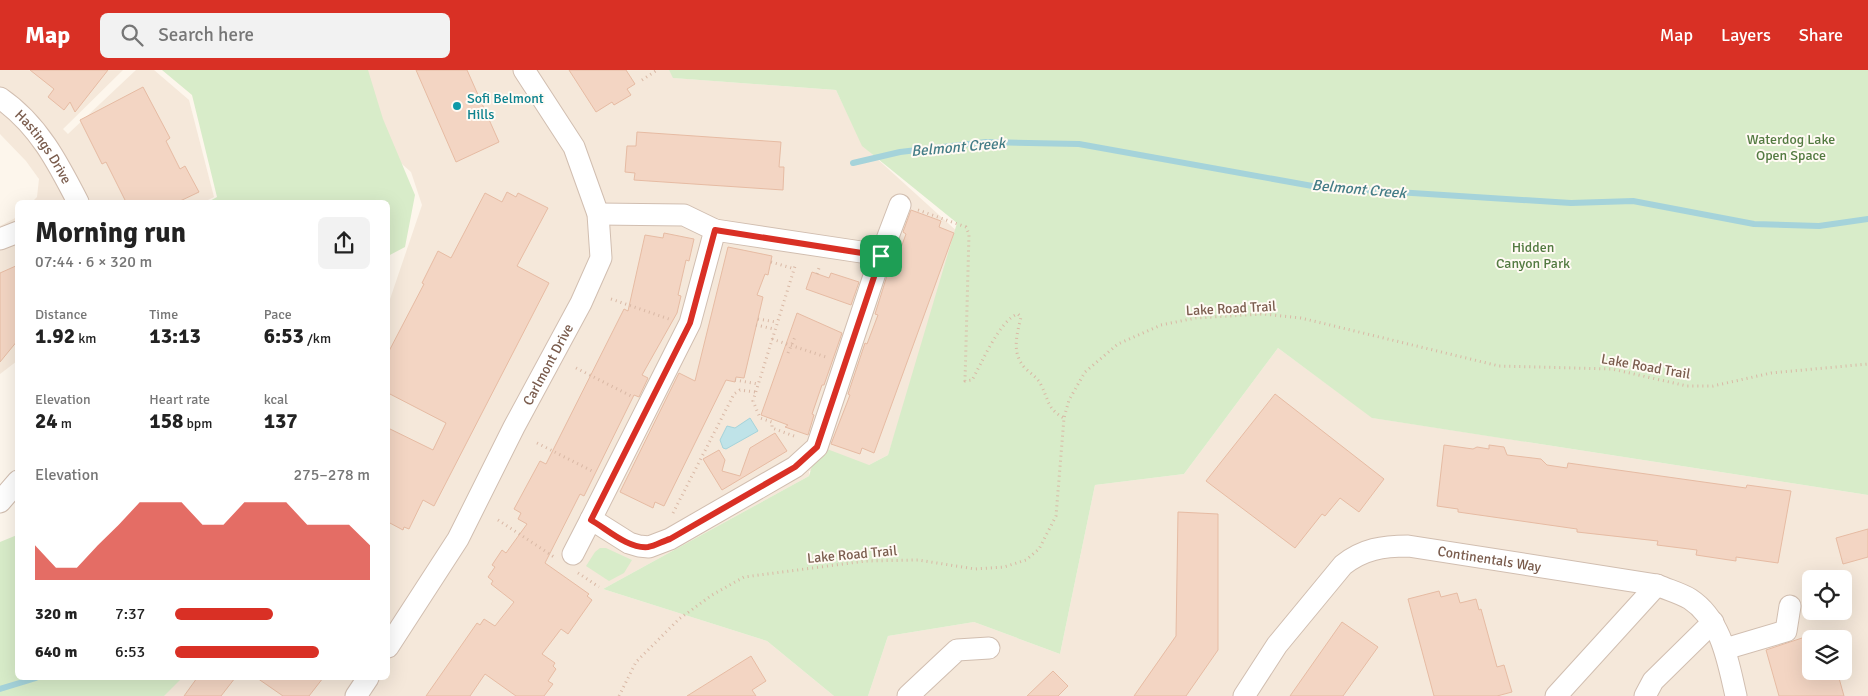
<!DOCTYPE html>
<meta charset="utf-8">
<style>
:root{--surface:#fff;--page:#f2f2f2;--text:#222;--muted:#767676;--accent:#d93025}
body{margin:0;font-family:Signika,sans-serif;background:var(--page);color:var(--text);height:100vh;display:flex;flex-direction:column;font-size:19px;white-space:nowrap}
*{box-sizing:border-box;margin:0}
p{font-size:16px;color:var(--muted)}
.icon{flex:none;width:28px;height:28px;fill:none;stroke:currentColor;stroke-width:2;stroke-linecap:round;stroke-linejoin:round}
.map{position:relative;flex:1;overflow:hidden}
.drawer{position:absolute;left:15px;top:130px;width:375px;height:480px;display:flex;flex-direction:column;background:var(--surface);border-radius:8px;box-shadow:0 5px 20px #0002}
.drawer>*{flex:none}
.tools{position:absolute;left:1802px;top:500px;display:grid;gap:10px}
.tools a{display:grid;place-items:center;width:50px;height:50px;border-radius:8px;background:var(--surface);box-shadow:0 5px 20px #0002;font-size:25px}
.pin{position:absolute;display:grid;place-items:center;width:42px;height:42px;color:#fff;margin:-21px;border-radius:10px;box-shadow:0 2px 8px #0006}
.round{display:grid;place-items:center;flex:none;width:52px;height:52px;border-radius:8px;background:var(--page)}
.overview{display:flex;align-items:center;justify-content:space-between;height:85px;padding:0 20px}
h1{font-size:28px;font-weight:700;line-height:38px}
.stats{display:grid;grid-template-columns:repeat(3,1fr);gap:8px;height:85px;padding:5px 20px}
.stats div{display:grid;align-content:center}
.stats b{font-size:21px;font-weight:700}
.stats small{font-size:14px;font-weight:400}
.stats p{font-size:14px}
.chart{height:140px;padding:10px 20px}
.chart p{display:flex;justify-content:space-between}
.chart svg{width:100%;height:90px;margin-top:5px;fill:var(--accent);opacity:.7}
ul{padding:0 20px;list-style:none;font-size:16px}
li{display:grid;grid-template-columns:80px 60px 1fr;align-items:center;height:38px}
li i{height:12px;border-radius:6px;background:var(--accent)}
header{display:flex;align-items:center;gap:30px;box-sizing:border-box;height:70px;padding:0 25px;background:var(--accent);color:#fff}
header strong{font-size:24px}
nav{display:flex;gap:28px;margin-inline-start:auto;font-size:18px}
.search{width:350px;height:45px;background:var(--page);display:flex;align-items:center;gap:12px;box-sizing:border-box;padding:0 18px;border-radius:8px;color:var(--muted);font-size:19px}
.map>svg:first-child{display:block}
.residential{fill:#f5e8da;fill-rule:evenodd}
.green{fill:#d8ecc9}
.water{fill:#bfe3e8;stroke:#a5d3da}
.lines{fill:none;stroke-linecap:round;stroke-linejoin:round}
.stream{stroke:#a5d3da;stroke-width:6}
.building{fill:#f3d5c3;stroke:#e6bba3}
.minor-casing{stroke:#d1beb0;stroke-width:23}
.path{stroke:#d9b8a5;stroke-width:3;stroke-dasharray:1 4;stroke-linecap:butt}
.minor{stroke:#fff;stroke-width:21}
.route-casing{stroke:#fff;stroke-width:10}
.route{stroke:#d93025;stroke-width:6}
.culture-dot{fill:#0f9aa8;stroke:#fffaf3;stroke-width:2}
.labels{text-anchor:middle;stroke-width:4;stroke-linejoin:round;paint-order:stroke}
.culture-label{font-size:14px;fill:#0d838f;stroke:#fffaf3;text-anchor:start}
.park-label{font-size:14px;fill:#537a41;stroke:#fffaf3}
.street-label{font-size:14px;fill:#7a5c4d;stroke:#fffaf3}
.water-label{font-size:15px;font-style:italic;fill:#437c86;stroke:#fffaf3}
</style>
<header>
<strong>Map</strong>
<div class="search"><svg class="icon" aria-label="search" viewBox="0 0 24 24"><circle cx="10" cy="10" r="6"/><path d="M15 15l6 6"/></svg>Search here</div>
<nav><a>Map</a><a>Layers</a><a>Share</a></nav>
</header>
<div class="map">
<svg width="1868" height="626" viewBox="0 0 1868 626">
<rect width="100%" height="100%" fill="#fdf6ec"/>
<!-- residential -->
<g class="residential">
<polygon points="0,0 123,0 63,59 68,64 136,0 154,0 189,30 214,127 204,132 32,132 37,127 39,109 26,91 0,64"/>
<polygon points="335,0 669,0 674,8 836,20 863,76 960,164 888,385 869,395 809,401 809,406 603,519 767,571 834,626 145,626 163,608 388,608 388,235 422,135 411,102 369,65"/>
<polygon points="17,147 17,291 0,304 0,156"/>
<path d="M1278,278L1373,348L1868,425V626H868L888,566L974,552L1060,584L1095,415L1184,404ZM1811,509H1844V541H1811ZM1811,569H1844V601H1811Z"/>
</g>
<!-- green -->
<g class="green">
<polygon points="162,0 368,0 383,49 415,125 405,177 388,186 388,132 208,132 217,127 192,25"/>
<polygon points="669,0 1868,0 1868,425 1372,348 1278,278 1184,404 1095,415 1060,584 974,552 888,566 868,626 834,626 767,571 603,519 809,406 812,396 827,379 869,395 888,385 957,153 862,76 836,20 673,8"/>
<polygon points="17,465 18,608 182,608 164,626 0,626 0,472"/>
<polygon points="600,478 606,478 632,490 624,503 609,511 586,496 595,482"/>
</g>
<!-- water -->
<polygon class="water" points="750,348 758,361 726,379 723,378 720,370 727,356 735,358"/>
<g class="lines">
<!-- stream -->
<g class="stream">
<polyline points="853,93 900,82 986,72 1079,74 1318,117 1571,133 1633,131 1754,154 1819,156 1868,149"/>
<polyline points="0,619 36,608"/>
</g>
</g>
<!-- building -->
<g class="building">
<polygon points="30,0 108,0 75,42 70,32 64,40 48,27 54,19"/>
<polygon points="416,0 467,0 499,72 456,92"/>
<polygon points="569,0 626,0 635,14 627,19 631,25 614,35 612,32 596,42"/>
<polygon points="143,17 170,68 166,71 180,99 185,96 199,122 178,132 126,132 106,92 102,94 80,50"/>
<polygon points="637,62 781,72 779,97 784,97 783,120 634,110 635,103 625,102 627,76 636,76"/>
<polygon points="507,122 516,127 518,123 548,138 517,196 549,213 434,436 423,430 409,459 404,457 403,460 388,452 388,358 433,380 446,353 388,323 388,283 424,214 422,213 438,181 451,188 485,123 502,132"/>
<polygon points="911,140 941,151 939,157 954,163 874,383 862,378 860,384 831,374 850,325 848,324 865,273 867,274 878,245 875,244 891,193 895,194 906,164 903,162"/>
<polygon points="664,163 694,169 689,191 686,190 678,225 681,226 677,243 642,305 648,308 639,327 634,325 584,426 580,424 545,493 589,524 587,526 592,530 568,564 561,559 542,584 555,593 553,596 556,599 548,611 553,614 544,626 516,626 485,604 470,626 426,626 477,553 480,555 484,549 495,556 514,532 491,514 493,511 488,507 495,497 492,495 502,480 506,483 527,454 518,449 521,443 514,439 540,391 546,394 624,239 628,241 645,165 663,168"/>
<polygon points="728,177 772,186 768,205 765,204 757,225 763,227 744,308 736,307 735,312 726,310 664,436 655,432 653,438 620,422 679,303 695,311"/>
<polygon points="18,195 18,270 0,292 0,203"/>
<polygon points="812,202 829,208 831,203 859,212 851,235 806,219"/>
<polygon points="797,243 842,263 824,315 822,315 812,344 814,345 808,365 785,357 788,355 761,345"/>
<polygon points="1275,324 1384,409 1359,442 1340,428 1325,446 1322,444 1295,478 1206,411"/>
<polygon points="775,363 787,381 722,420 703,389 719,380 725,390 722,401 740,406 750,378"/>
<polygon points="1444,375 1473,379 1477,377 1489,379 1489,375 1504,377 1507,385 1541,389 1547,395 1567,398 1568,393 1746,418 1747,415 1791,421 1778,493 1736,487 1736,491 1696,485 1697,480 1657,475 1658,471 1577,462 1577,459 1458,442 1458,439 1437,436"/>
<polygon points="1178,442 1218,444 1218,580 1186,626 1134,626 1176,566"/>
<polygon points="1868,459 1868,487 1843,494 1836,468"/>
<polygon points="1439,521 1441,527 1457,523 1460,533 1476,529 1479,540 1481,539 1497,597 1504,595 1512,622 1497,626 1434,626 1408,529"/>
<polygon points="1342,552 1378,577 1343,626 1290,626"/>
<polygon points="1811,565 1811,601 1837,601 1844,626 1779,626 1766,580"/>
<polygon points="751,586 766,611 752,620 756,626 687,626"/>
<polygon points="1053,601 1068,616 1058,626 1027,626"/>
<polygon points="197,608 235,608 221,626 184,626"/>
<polygon points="257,608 323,608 309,626 283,626"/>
</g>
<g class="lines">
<defs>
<g id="minor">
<path id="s1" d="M0,28C38,54 58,93 78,132"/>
<polyline points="598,144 684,145 715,160 690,253 591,449 629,473 639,476 649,477 670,469 795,397 817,377 881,185 900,135"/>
<polyline points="715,160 881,185"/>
<polyline points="0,169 18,162"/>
<polyline points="0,432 18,411"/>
<polyline points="573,484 591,449"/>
<path id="s2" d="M388,577L458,469L514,357L581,233L601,188L598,144L574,77L524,0"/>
<polyline points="1725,579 1786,561 1790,536"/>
<polyline points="356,626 368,608"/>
<polyline points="908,626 957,580 989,578"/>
<path id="s3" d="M1244,626L1277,575L1343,495C1363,479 1383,476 1408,476L1657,515C1668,520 1680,523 1690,529C1722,550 1728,592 1736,626"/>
<polyline points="1556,626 1657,515"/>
<polyline points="1645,626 1653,611 1713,552"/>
</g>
</defs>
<!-- minor casing -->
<use href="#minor" class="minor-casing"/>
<!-- path -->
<g class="path">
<polyline points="642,10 657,0"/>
<path d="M918,140L966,157L969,164L965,311L972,310C981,295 1000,249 1018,244L1021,247C1017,264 1011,283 1025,298C1031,304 1038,308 1041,315C1049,330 1047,339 1064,348"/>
<polyline points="771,192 795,199"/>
<polyline points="817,204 820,195"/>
<polyline points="611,229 669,249"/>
<polyline points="758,249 776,252"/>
<polyline points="756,255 774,259"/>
<polyline points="772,269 826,287"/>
<polyline points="788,283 795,267"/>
<polyline points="576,298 631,326"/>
<polyline points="735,310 758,314"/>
<polyline points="794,366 772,358 772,352 760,348 753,331 796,193"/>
<polyline points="537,373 592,401"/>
<polyline points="673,443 734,324 740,320 755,322"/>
<polyline points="498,450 554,487"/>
<polyline points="578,503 599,517"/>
<polyline points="619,626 636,592 679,549 712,525 744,507 866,491 918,490 975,499 1004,497 1026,490 1039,479 1056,446 1064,348 1069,330 1085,302 1118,274 1161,255 1196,248 1263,244 1301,248 1499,296 1612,299 1687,316 1713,316 1771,303 1868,294"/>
</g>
<!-- minor -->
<use href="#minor" class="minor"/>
</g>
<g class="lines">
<defs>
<path id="route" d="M715,160L881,186L817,377L795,397L670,469C663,471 655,476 648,477C628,479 607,459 591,450L690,253Z"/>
</defs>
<!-- route casing -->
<use href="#route" class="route-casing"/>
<!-- route -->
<use href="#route" class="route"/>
</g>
<!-- markers -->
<circle class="culture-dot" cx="457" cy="36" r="5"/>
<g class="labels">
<!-- culture labels -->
<g class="culture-label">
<text x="467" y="33">Sofi Belmont<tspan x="467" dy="16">Hills</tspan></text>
</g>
<!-- park labels -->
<g class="park-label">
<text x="1791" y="74">Waterdog Lake<tspan x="1791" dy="16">Open Space</tspan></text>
<text x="1533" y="182">Hidden<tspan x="1533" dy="16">Canyon Park</tspan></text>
</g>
<!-- street labels -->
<g class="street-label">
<text dy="5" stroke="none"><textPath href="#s1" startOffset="66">Hastings Drive</textPath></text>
<text transform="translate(1231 238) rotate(-3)" y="5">Lake Road Trail</text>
<text dy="5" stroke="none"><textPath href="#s2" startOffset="325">Carlmont Drive</textPath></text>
<text transform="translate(1646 296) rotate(10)" y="5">Lake Road Trail</text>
<text transform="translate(852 484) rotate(-5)" y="5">Lake Road Trail</text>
<text dy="5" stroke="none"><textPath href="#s3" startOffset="316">Continentals Way</textPath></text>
</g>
<!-- water labels -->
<g class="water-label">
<text transform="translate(958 77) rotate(-5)" y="5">Belmont Creek</text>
<text transform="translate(1359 119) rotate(5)" y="5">Belmont Creek</text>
</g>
</g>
</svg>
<div class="tools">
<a><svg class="icon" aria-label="locate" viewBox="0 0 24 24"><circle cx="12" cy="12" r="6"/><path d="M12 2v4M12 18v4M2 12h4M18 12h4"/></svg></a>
<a><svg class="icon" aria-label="layers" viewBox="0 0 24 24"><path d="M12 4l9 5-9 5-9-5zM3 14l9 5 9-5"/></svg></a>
</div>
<div class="pin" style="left:881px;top:186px;background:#1e9e55"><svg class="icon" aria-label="arrive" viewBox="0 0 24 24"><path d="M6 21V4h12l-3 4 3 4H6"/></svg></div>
<section class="drawer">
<div class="overview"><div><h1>Morning run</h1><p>07:44 · 6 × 320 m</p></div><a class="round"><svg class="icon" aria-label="share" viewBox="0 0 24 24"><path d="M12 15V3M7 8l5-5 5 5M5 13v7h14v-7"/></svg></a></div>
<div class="stats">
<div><p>Distance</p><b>1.92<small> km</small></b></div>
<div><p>Time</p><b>13:13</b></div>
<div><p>Pace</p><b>6:53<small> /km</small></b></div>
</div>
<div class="stats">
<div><p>Elevation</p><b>24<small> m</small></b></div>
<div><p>Heart rate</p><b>158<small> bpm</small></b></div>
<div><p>kcal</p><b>137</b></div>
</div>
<div class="chart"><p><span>Elevation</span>275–278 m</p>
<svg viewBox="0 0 160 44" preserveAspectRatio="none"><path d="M0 44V27L10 38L20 38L30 27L40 17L50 6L60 6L70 6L80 17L90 17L100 6L110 6L120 6L130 17L140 17L150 17L160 27V44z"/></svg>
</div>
<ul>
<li><b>320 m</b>7:37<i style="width:50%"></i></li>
<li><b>640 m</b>6:53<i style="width:74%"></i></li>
</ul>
</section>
</div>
